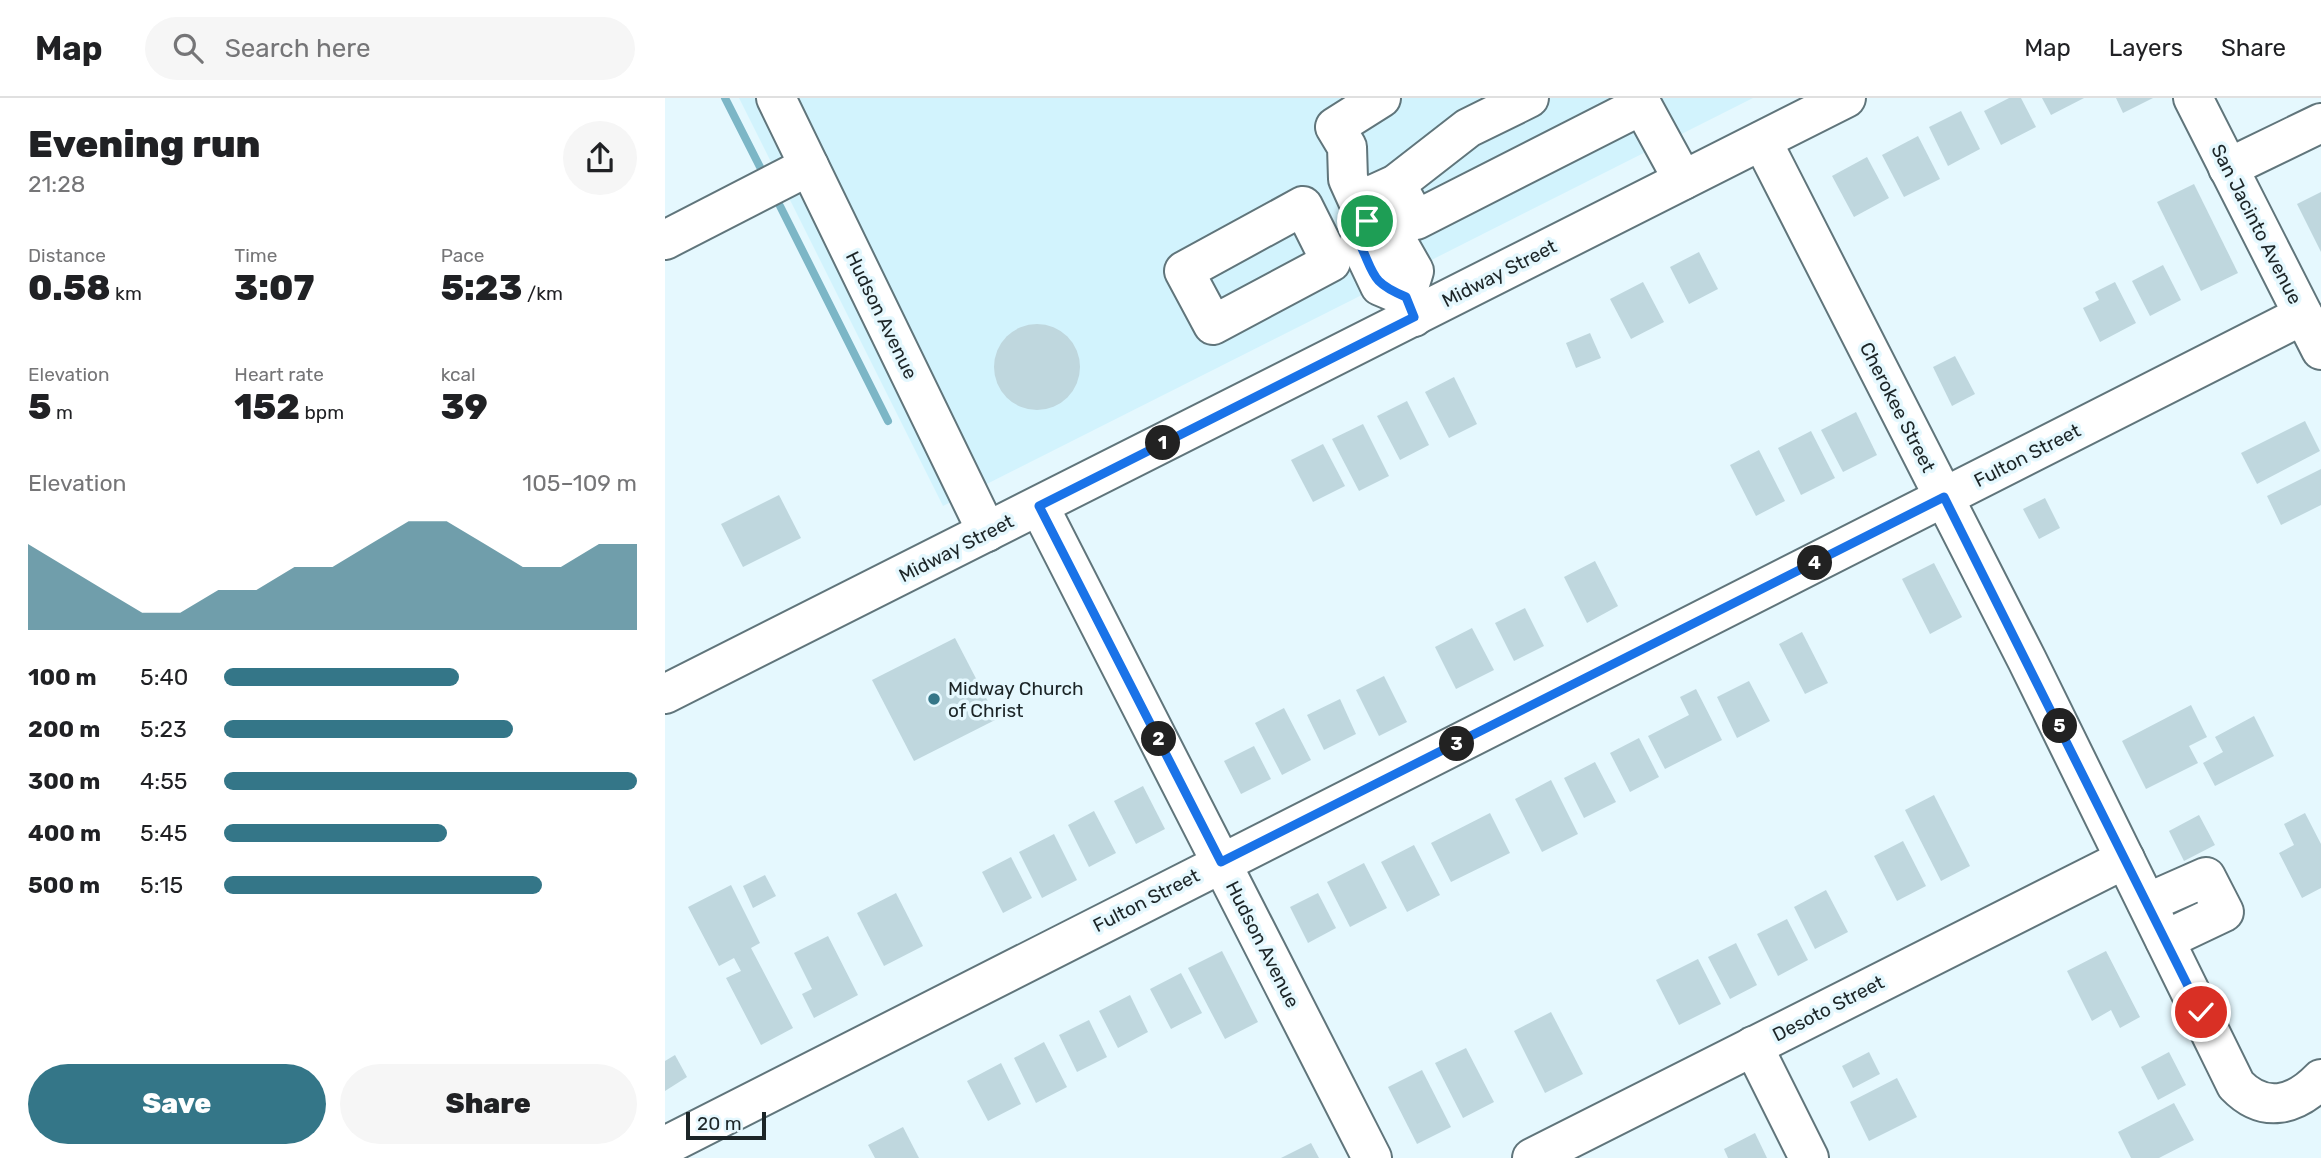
<!DOCTYPE html>
<meta charset="utf-8">
<style>
:root{--surface:#fff;--page:#f6f6f6;--text:#202124;--muted:#757577;--line:#e0e0e0;--accent:#347688}
body{margin:0;font-family:Rubik,sans-serif;background:var(--page);color:var(--text);height:100vh;display:flex;flex-direction:column;font-size:26px;white-space:nowrap}
*{box-sizing:border-box;margin:0}
p{font-size:23px;color:var(--muted)}
.icon{flex:none;width:38px;height:38px;fill:none;stroke:currentColor;stroke-width:2;stroke-linecap:round;stroke-linejoin:round}
.map{position:relative;flex:1;overflow:hidden}
.sheet{display:flex;flex-direction:column;background:var(--surface);width:665px}
.sheet>*{flex:none}
.scale{position:absolute;left:21px;bottom:18px;width:80px;box-sizing:border-box;padding-left:7px;border:4px solid #1c2527;border-top:0;font-size:19px;line-height:24px;white-space:nowrap;color:#1c2527;-webkit-text-stroke:5px #e5f8fe;paint-order:stroke}
.pin{position:absolute;display:grid;place-items:center;width:60px;height:60px;color:#fff;margin:-30px;border:4px solid #fff;border-radius:50%;box-shadow:0 2px 7px #0007}
.km{position:absolute;width:35px;height:35px;margin:-18px;border-radius:50%;background:#222;color:#fff;font-size:19px;line-height:35px;text-align:center}
.round{display:grid;place-items:center;flex:none;width:74px;height:74px;border-radius:37px;background:var(--page)}
.headline{display:flex;align-items:center;justify-content:space-between;height:119px;padding:0 28px}
h1{font-size:38px;font-weight:800;line-height:52px}
.metrics{display:grid;grid-template-columns:repeat(3,1fr);gap:10px;height:119px;padding:7px 28px}
.metrics div{display:grid;align-content:center}
.metrics b{font-size:35px;font-weight:800}
.metrics small{font-size:19px;font-weight:400}
.metrics p{font-size:19px}
.chart{height:196px;padding:14px 28px}
.chart p{display:flex;justify-content:space-between}
.chart svg{width:100%;height:126px;margin-top:7px;fill:var(--accent);opacity:.7}
.primary-button{display:flex;gap:14px;margin-top:auto;padding:14px 28px}
.primary-button a{flex:1;height:80px;border-radius:42px;background:var(--accent);color:#fff;font-size:28px;font-weight:800;line-height:80px;text-align:center}
.primary-button a+a{background:var(--page);color:var(--text)}
ul{padding:0 28px;list-style:none;font-size:23px}
li{display:grid;grid-template-columns:112px 84px 1fr;align-items:center;height:52px}
li i{height:18px;border-radius:9px;background:var(--accent)}
header{display:flex;align-items:center;gap:42px;box-sizing:border-box;height:98px;padding:0 35px;background:var(--surface);border-bottom:2px solid var(--line)}
header strong{font-size:33px}
nav{display:flex;gap:38px;margin-inline-start:auto;font-size:24px}
.search{width:490px;height:63px;background:var(--page);display:flex;align-items:center;gap:18px;box-sizing:border-box;padding:0 24px;border-radius:38px;color:var(--muted);font-size:26px}
main{display:flex;flex:1;min-height:0}
.map>svg:first-child{display:block}
.built{fill:#d2f3fd}
.lines{fill:none;stroke-linecap:round;stroke-linejoin:round}
.stream{stroke:#7cb6c6;stroke-width:8}
.building{fill:#bfd7de}
.minor-casing{stroke:#60757b;stroke-width:42}
.minor{stroke:#fff;stroke-width:38}
.route-casing{stroke:#fff;stroke-width:14}
.route{stroke:#1a73e8;stroke-width:9}
.poi-dot{fill:#347688;stroke:#e5f8fe;stroke-width:2.5}
.labels{text-anchor:middle;stroke-width:7;stroke-linejoin:round;paint-order:stroke}
.street-label{font-size:19px;fill:#1c2527;stroke:#e5f8fe}
.poi-label{font-size:19px;fill:#1c2527;stroke:#e5f8fe;text-anchor:start}
</style>
<header>
<strong>Map</strong>
<div class="search"><svg class="icon" aria-label="search" viewBox="0 0 24 24"><circle cx="10" cy="10" r="6"/><path d="M15 15l6 6"/></svg>Search here</div>
<nav><a>Map</a><a>Layers</a><a>Share</a></nav>
</header>
<main>
<section class="sheet">
<div class="headline"><div><h1>Evening run</h1><p>21:28</p></div><a class="round"><svg class="icon" aria-label="share" viewBox="0 0 24 24"><path d="M12 15V3M7 8l5-5 5 5M5 13v7h14v-7"/></svg></a></div>
<div class="metrics">
<div><p>Distance</p><b>0.58<small> km</small></b></div>
<div><p>Time</p><b>3:07</b></div>
<div><p>Pace</p><b>5:23<small> /km</small></b></div>
</div>
<div class="metrics">
<div><p>Elevation</p><b>5<small> m</small></b></div>
<div><p>Heart rate</p><b>152<small> bpm</small></b></div>
<div><p>kcal</p><b>39</b></div>
</div>
<div class="chart"><p><span>Elevation</span>105–109 m</p>
<svg viewBox="0 0 160 44" preserveAspectRatio="none"><path d="M0 44V14L10 22L20 30L30 38L40 38L50 30L60 30L70 22L80 22L90 14L100 6L110 6L120 14L130 22L140 22L150 14L160 14V44z"/></svg>
</div>
<ul>
<li><b>100 m</b>5:40<i style="width:57%"></i></li>
<li><b>200 m</b>5:23<i style="width:70%"></i></li>
<li><b>300 m</b>4:55<i style="width:100%"></i></li>
<li><b>400 m</b>5:45<i style="width:54%"></i></li>
<li><b>500 m</b>5:15<i style="width:77%"></i></li>
</ul>
<div class="primary-button"><a>Save</a><a>Share</a></div>
</section>
<div class="map">
<svg width="1656" height="1060" viewBox="0 0 1656 1060">
<rect width="100%" height="100%" fill="#e5f8fe"/>
<!-- built -->
<polygon class="built" points="74,0 1088,0 278,408"/>
<g class="lines">
<!-- stream -->
<g class="stream">
<polyline points="60,0 95,69"/>
<polyline points="115,108 223,323"/>
</g>
</g>
<!-- building -->
<g class="building">
<polygon points="1344,0 1356,0 1371,29 1336,47 1319,13"/>
<polygon points="1377,0 1419,0 1386,17"/>
<polygon points="1451,0 1488,0 1458,15"/>
<polygon points="1296,13 1315,51 1283,68 1264,29"/>
<polygon points="1253,38 1275,81 1239,99 1217,57"/>
<polygon points="1202,59 1224,100 1189,119 1167,78"/>
<polygon points="1529,86 1573,175 1536,193 1492,104"/>
<polygon points="1656,94 1656,154 1632,106"/>
<polygon points="1034,154 1053,191 1024,206 1005,169"/>
<polygon points="1498,167 1516,202 1485,218 1467,183"/>
<polygon points="978,184 999,224 966,241 945,201"/>
<polygon points="1450,184 1471,225 1435,244 1418,210 1434,202 1430,194"/>
<circle cx="372" cy="269" r="43"/>
<polygon points="925,235 936,260 911,270 901,245"/>
<polygon points="1290,258 1310,296 1287,308 1268,269"/>
<polygon points="789,279 812,326 784,340 760,294"/>
<polygon points="742,303 764,347 735,362 712,318"/>
<polygon points="1191,314 1212,357 1178,374 1156,332"/>
<polygon points="1640,323 1655,353 1592,386 1576,355"/>
<polygon points="698,326 724,378 694,393 667,341"/>
<polygon points="1146,333 1170,380 1136,397 1113,350"/>
<polygon points="658,346 680,388 648,404 626,362"/>
<polygon points="1094,352 1120,403 1091,418 1065,367"/>
<polygon points="1656,371 1656,407 1616,427 1602,398"/>
<polygon points="114,397 136,440 78,469 56,426"/>
<polygon points="1380,400 1395,430 1374,441 1358,411"/>
<polygon points="930,463 953,508 922,525 899,479"/>
<polygon points="1269,465 1297,519 1265,536 1237,481"/>
<polygon points="860,510 879,548 849,563 830,525"/>
<polygon points="807,530 829,572 791,591 770,549"/>
<polygon points="1137,534 1163,585 1140,596 1114,546"/>
<polygon points="290,540 332,621 249,663 207,582"/>
<polygon points="719,578 742,624 714,638 691,592"/>
<polygon points="1084,583 1105,623 1072,640 1052,599"/>
<polygon points="1031,591 1057,642 1000,671 983,638 1024,617 1015,599"/>
<polygon points="675,601 691,636 659,652 642,617"/>
<polygon points="1526,607 1542,639 1524,648 1533,665 1481,691 1457,643"/>
<polygon points="619,610 646,662 617,677 590,625"/>
<polygon points="1589,618 1609,658 1550,688 1538,665 1558,654 1550,639"/>
<polygon points="974,640 994,679 965,694 945,655"/>
<polygon points="589,648 606,681 576,696 559,663"/>
<polygon points="930,664 951,704 919,720 899,680"/>
<polygon points="886,682 913,736 877,754 850,701"/>
<polygon points="478,688 500,731 471,746 449,703"/>
<polygon points="1269,697 1305,768 1276,783 1240,712"/>
<polygon points="429,713 451,755 424,769 403,727"/>
<polygon points="825,715 845,755 786,784 766,745"/>
<polygon points="1640,715 1656,746 1656,790 1637,800 1614,755 1629,747 1619,726"/>
<polygon points="1534,717 1550,747 1519,763 1504,733"/>
<polygon points="389,736 412,782 377,800 354,754"/>
<polygon points="1238,743 1261,788 1232,803 1209,758"/>
<polygon points="749,747 775,797 742,814 716,764"/>
<polygon points="346,759 367,800 338,815 317,774"/>
<polygon points="699,765 722,810 685,829 662,784"/>
<polygon points="100,777 111,798 88,810 78,788"/>
<polygon points="66,787 95,845 86,850 128,930 96,947 61,880 76,873 69,860 54,868 23,809"/>
<polygon points="1161,792 1183,834 1150,851 1129,809"/>
<polygon points="231,795 258,848 219,868 192,815"/>
<polygon points="653,795 671,830 643,845 625,809"/>
<polygon points="1122,821 1143,862 1113,878 1092,836"/>
<polygon points="163,838 193,897 149,920 137,896 147,891 129,855"/>
<polygon points="1071,845 1092,887 1065,901 1043,859"/>
<polygon points="557,853 593,924 560,941 523,870"/>
<polygon points="1441,853 1475,919 1455,930 1446,912 1427,923 1402,873"/>
<polygon points="1033,861 1056,906 1014,927 991,882"/>
<polygon points="516,875 537,915 506,931 485,891"/>
<polygon points="465,897 483,934 453,950 434,913"/>
<polygon points="886,914 918,976 880,995 849,933"/>
<polygon points="424,922 442,959 412,974 394,937"/>
<polygon points="379,944 402,989 371,1005 349,960"/>
<polygon points="801,950 829,1004 798,1020 770,965"/>
<polygon points="1204,954 1215,976 1188,990 1177,968"/>
<polygon points="1504,954 1521,987 1493,1002 1476,969"/>
<polygon points="10,957 22,979 0,993 0,963"/>
<polygon points="336,965 356,1006 323,1023 302,983"/>
<polygon points="757,972 786,1029 752,1046 723,989"/>
<polygon points="1232,980 1252,1019 1204,1043 1185,1004"/>
<polygon points="1509,1005 1529,1042 1494,1060 1466,1060 1453,1034"/>
<polygon points="238,1029 254,1060 210,1060 203,1047"/>
<polygon points="1090,1035 1102,1060 1063,1060 1059,1051"/>
<polygon points="646,1045 654,1060 616,1060"/>
</g>
<g class="lines">
<defs>
<g id="minor">
<polyline points="111,0 322,434"/>
<polyline points="716,0 670,29 682,49 683,81 702,123 694,144 715,188 741,199"/>
<polyline points="1528,0 1656,252"/>
<polyline points="977,7 1018,82"/>
<path d="M1097,43L1362,562L1571,987C1599,1016 1630,1008 1656,981"/>
<polyline points="1563,70 1656,25"/>
<polyline points="731,86 751,122 977,7 973,0"/>
<polyline points="709,96 731,86 803,30 864,0"/>
<polygon points="638,108 666,164 548,227 519,173"/>
<polyline points="702,123 724,129 749,173 741,199 749,219"/>
<polyline points="0,142 144,68"/>
<polyline points="374,408 707,1060"/>
<polyline points="0,596 1181,0"/>
<polyline points="1482,805 1541,779 1559,814 1500,842"/>
<polyline points="1088,948 1144,1060"/>
<polyline points="0,1048 1638,217"/>
<polyline points="867,1060 1460,761"/>
</g>
</defs>
<!-- minor casing -->
<use href="#minor" class="minor-casing"/>
<!-- minor -->
<use href="#minor" class="minor"/>
</g>
<g class="lines">
<defs>
<path id="route" d="M702,123L694,144C710,177 705,184 741,199L749,219L374,408L556,764L1279,399L1536,914"/>
</defs>
<!-- route casing -->
<use href="#route" class="route-casing"/>
<!-- route -->
<use href="#route" class="route"/>
</g>
<!-- markers -->
<circle class="poi-dot" cx="269" cy="601" r="7"/>
<g class="labels">
<!-- street labels -->
<g class="street-label">
<text transform="translate(1592 126) rotate(63)" y="7">San Jacinto Avenue</text>
<text transform="translate(834 175) rotate(-27)" y="7">Midway Street</text>
<text transform="translate(217 217) rotate(64)" y="7">Hudson Avenue</text>
<text transform="translate(1233 309) rotate(63)" y="7">Cherokee Street</text>
<text transform="translate(1362 357) rotate(-27)" y="7">Fulton Street</text>
<text transform="translate(291 450) rotate(-27)" y="7">Midway Street</text>
<text transform="translate(481 802) rotate(-27)" y="7">Fulton Street</text>
<text transform="translate(598 846) rotate(63)" y="7">Hudson Avenue</text>
<text transform="translate(1163 910) rotate(-27)" y="7">Desoto Street</text>
</g>
<!-- poi labels -->
<g class="poi-label">
<text x="283" y="597">Midway Church<tspan x="283" dy="22">of Christ</tspan></text>
</g>
</g>
</svg>
<div class="scale">20 m</div>
<div class="pin" style="left:702px;top:123px;background:#1e9e55"><svg class="icon" aria-label="arrive" viewBox="0 0 24 24"><path d="M6 21V4h12l-3 4 3 4H6"/></svg></div>
<div class="pin" style="left:1536px;top:914px;background:#d93025"><svg class="icon" aria-label="check" viewBox="0 0 24 24"><path d="M5 12l5 5 9-10"/></svg></div>
<b class="km" style="left:498px;top:345px">1</b>
<b class="km" style="left:494px;top:641px">2</b>
<b class="km" style="left:792px;top:646px">3</b>
<b class="km" style="left:1150px;top:465px">4</b>
<b class="km" style="left:1395px;top:628px">5</b>
</div>
</main>
